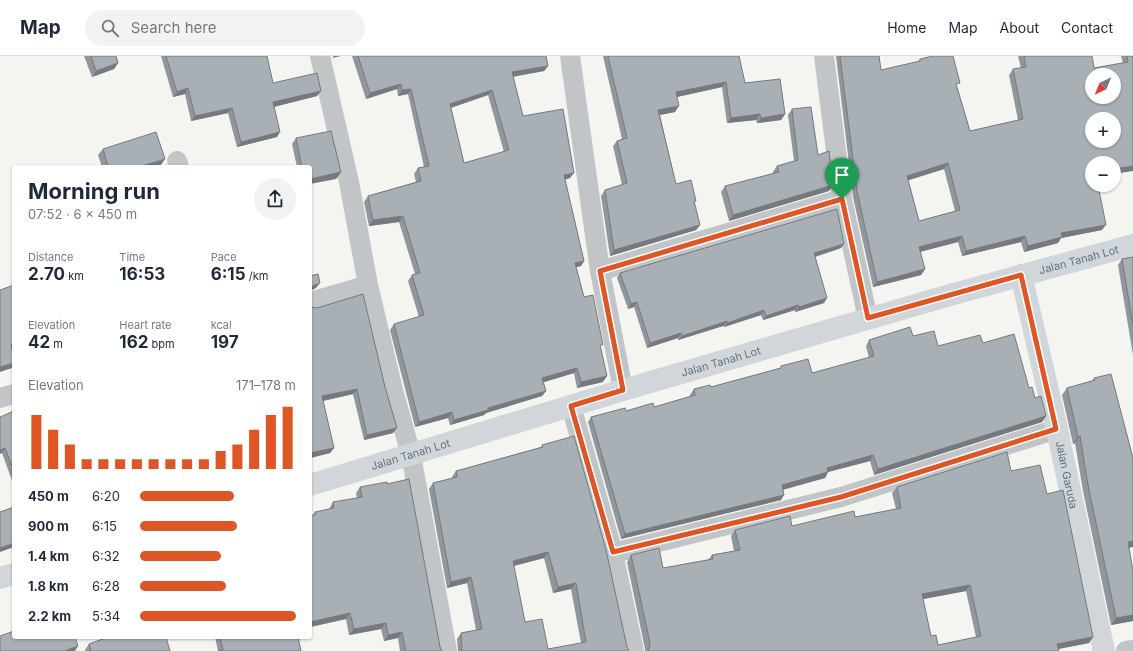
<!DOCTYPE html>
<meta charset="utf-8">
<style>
:root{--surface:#fff;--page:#f2f2f3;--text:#1f2937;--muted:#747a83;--line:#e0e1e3;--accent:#df5626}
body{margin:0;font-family:Inter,sans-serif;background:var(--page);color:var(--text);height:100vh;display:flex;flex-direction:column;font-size:15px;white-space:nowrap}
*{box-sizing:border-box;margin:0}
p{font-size:13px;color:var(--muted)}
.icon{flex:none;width:22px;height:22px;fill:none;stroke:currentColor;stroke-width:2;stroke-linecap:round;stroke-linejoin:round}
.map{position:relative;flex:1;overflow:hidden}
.sheet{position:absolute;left:12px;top:109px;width:300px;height:474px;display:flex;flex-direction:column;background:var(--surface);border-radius:4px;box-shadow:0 1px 3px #0004}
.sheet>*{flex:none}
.needle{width:26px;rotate:224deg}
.controls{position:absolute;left:1085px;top:12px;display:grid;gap:8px}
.controls a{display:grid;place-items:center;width:36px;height:36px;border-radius:50%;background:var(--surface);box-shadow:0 1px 3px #0004;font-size:20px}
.pin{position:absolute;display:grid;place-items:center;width:34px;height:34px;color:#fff;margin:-41px -17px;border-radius:50% 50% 50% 0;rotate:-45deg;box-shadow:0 0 4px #0007}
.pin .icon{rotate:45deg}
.round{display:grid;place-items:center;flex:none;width:42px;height:42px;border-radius:21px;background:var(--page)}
.head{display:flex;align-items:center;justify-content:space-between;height:68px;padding:0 16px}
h1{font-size:22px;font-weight:700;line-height:30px}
.stats{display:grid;grid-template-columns:repeat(3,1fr);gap:6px;height:68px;padding:4px 16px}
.stats div{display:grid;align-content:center}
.stats b{font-size:17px;font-weight:700}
.stats small{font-size:11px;font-weight:400}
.stats p{font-size:11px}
.chart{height:112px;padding:8px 16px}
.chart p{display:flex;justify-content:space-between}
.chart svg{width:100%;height:72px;margin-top:4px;stroke:var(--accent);stroke-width:6}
ul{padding:0 16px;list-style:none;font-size:13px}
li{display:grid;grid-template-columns:64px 48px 1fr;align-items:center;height:30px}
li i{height:10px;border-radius:5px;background:var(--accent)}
header{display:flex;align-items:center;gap:24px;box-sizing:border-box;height:56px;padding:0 20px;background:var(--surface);border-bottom:1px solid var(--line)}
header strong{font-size:19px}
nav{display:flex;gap:22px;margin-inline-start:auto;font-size:14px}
.search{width:280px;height:36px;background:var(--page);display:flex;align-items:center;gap:10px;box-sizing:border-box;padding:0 14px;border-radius:22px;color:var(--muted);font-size:15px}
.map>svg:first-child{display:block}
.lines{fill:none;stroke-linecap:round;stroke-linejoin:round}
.street{stroke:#c2c5c8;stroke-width:20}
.secondary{stroke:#d1d6da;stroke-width:22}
.wall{fill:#90969c;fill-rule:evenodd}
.shaded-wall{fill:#767a7f}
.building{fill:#a8afb5;stroke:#767a7f;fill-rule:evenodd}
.route-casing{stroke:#fff;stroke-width:8}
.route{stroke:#df5626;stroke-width:5}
.labels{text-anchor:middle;stroke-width:4;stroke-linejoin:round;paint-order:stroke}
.street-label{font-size:11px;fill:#647381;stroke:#fff}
</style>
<header>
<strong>Map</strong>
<div class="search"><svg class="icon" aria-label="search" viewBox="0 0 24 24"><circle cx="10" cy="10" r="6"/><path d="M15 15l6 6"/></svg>Search here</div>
<nav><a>Home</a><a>Map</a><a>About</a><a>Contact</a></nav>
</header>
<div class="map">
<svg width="1133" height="595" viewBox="0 0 1133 595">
<rect width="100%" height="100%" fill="#f4f4f0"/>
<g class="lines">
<!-- street -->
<g class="street">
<polyline points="320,0 349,126 368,229 393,334 411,399 447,595"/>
<polyline points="570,0 600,215 623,334"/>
<polyline points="824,0 842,143 868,263"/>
<polyline points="177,105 179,111"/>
<polyline points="600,215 842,143"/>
<polyline points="310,246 368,229"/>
<polyline points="0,342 14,338"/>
<polyline points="571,350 613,497 634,595"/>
<polyline points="613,497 841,441 1057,373"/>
<polyline points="1126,595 1133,594"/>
</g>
<!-- secondary -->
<g class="secondary">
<path id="s1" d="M1021,219L1057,373L1104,595"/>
<path id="s2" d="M310,429L623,334L950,239L1133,189"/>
<polyline points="0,522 14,518"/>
</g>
</g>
<!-- wall -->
<g class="wall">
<polygon points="84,0 116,0 118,7 114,13 92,21"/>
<polygon points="161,0 267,0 273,27 317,40 274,51 277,81 237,91 228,57 191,65 185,38 173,41"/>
<path d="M352,0H546L548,10L544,15L513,21L523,60L570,122L565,123L584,205L581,210L576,211L584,241L600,293L603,326L577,332L574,317L543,326L546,335L542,340L486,357L484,359L450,369L448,362L415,371L390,274L394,268L419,261L408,225L412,219L415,218L399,166L369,170L364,146L368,140L416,126L414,118L418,112L424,111L408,38L398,40L397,33L366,43ZM488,39L504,96L464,107L451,52Z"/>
<polygon points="603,0 739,0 745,27 785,58 781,64 757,67 756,64 727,67 722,31 677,41 675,56 660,59 676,128 694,148 700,169 696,174 610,200 601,140 605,134 622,129 613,90 617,85 622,83"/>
<path d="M836,0H879L881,14L918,6L920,3L957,31L970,75L1018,64L1009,19L1013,13L1021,12L1018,0H1092L1094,12L1123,7L1121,0H1133L1092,107L1102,174L1061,182L1058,187L1024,196L1021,186L962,200L958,186L920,196L925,213L921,219L873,231L853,141ZM944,113L955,155L919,165L908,124Z"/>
<polygon points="792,53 818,99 833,129 829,135 729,165 721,136 725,130 773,118 773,116 777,110 794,105 788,59"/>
<polygon points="296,82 341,116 336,123 310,111 297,111 292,88"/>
<polygon points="103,93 161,109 155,111 102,111 98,99"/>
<polygon points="841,192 815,201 824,247 795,256 795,254 763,264 761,259 724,271 723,270 678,284 678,282 647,292 634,251 628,253 617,222 620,217"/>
<polygon points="1133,201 1133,299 1118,209 1122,203"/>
<polygon points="363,238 385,331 397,372 393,377 364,384 353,338 323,345 334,392 330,397 310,402 310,251 317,252"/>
<polygon points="913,280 938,290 983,287 1029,332 1046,360 1042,366 874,419 870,405 828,416 825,422 783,433 781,444 621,483 588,366 591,361 654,351 690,341 690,339 694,333 711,331 780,312 781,310 812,317 869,302 866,290 869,284"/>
<polygon points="1094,322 1129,492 1133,565 1111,569 1083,435 1075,387 1073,388 1062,339 1067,332 1092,325"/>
<polygon points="14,355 14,430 2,397"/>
<path d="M542,389L627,591L629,595H458L457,583L461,577L476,574L467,527L447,532L429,433L433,427L452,422V421L456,415L541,391ZM544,502L553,537L571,533L581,587L548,593L525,566L514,510Z"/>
<path d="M1011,415L1047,438L1093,581L1089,587L1058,593L1059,595H645V593L627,506L631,499L663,512L708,504L712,499L734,495L731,480L735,474L792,470L855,461L896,453L892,437L897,431ZM966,535L976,581L938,589L931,580L923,543Z"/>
<polygon points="360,431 442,595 400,595 398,582 384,585 381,573 349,579 346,563 310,571 310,460 313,459 315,456 329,453 333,446 357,442 356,437"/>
<polygon points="215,581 298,581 301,595 218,595"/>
<polygon points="89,588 170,595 85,595 85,594"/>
</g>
<!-- shaded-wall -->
<g class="shaded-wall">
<polygon points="334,0 341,0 332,2"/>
<polygon points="118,7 114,13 92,21 96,15"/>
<polygon points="548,10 544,15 509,21 512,16"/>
<polygon points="726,26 722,31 672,42 676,36"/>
<polygon points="401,28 397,33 366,43 370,37"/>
<polygon points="188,32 185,38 173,41 177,36"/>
<polygon points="411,33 408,38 398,40 402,34"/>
<polygon points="492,34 488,39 447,53 450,48"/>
<polygon points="321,35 317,40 269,52 273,46"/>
<polygon points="679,50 675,56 654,60 658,54"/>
<polygon points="232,52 228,57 191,65 195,60"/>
<polygon points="760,58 756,64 727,67 731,62"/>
<polygon points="785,58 781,64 757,67 761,62"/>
<polygon points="280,76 277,81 237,91 241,86"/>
<polygon points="165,103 161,109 155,111 139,111"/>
<polygon points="948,107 944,113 903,126 907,120"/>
<polygon points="1133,110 1133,115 1114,118 1114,113"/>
<polygon points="341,116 336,123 310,128 310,123"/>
<polygon points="574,117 570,122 561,125 564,119"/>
<polygon points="833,129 829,135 729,165 733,159"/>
<polygon points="403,160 399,166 369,170 373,164"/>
<polygon points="700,169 696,174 610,200 614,194"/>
<polygon points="1106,169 1102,174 1061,182 1058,187 1024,196 1028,190 1061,177"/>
<polygon points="962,180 958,186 915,197 919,191"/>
<polygon points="1025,180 1021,186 962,200 966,195"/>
<polygon points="844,188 841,192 811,202 814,197"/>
<polygon points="584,205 581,210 572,212 575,207"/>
<polygon points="925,213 921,219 873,231 877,226"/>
<polygon points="320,227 316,232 310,235 310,231"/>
<polygon points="827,242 824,247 795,256 799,251"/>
<polygon points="637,246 634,251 628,253 631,248"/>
<polygon points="798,249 795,254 763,264 766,260"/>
<polygon points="764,254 761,259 724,271 727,267"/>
<polygon points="727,265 723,270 678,284 682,280"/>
<polygon points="681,277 678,282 647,292 650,287"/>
<polygon points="14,288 14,292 7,295 11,289"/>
<polygon points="14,307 14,309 12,312 0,316 0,311"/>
<polygon points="577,312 574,317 538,328 542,322"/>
<polygon points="607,320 603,326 577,332 581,326"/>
<polygon points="357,333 353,338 318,346 322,340"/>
<polygon points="546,335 542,340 486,357 484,359 450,369 454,364 488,352"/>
<polygon points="452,356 448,362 415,371 419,366"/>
<polygon points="1046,360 1042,366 874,419 878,413"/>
<polygon points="397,372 393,377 364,384 367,379"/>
<polygon points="1080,380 1075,387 1073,388 1078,381"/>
<polygon points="5,392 2,397 0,398 0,394"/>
<polygon points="334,392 330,397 310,402 310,397"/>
<polygon points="873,399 870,405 824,417 827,412"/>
<polygon points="828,416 825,422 779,435 782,429"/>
<polygon points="784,439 781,444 621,483 625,478"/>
<polygon points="1133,485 1133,491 1123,493 1128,486"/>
<polygon points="14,487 14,491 0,496 0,492"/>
<polygon points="548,496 544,502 509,511 513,505"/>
<polygon points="471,521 467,527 447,532 451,526"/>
<polygon points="576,527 571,533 553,537 558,531"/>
<polygon points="970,529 966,535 918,544 922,538"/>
<polygon points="350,557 346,563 310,571 310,566"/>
<polygon points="1133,559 1133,565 1111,569 1116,562"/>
<polygon points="386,567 381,573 349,579 354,573"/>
<polygon points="402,576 398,582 384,585 388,579"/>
<polygon points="1093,581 1089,587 1053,594 1057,588"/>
<polygon points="78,590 75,595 64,595"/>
</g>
<!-- building -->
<g class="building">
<polygon points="91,0 116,0 118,7 96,15"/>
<polygon points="166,0 267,0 273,27 317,17 321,35 273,46 280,76 241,86 232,52 195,60 188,32 177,36"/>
<path d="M358,0H546L548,10L512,16L523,60L563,53L574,117L564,119L584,205L575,207L584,241L593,239L603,289H600L607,320L581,326L577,312L542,322L546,335L488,352V354L454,364L452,356L419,366L394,268L424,259L412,219L420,217L403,160L373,164L368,140L421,125L418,112L429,110L411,33L402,34L401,28L370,37ZM492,34L509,94L464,107L450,48Z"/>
<polygon points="608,0 739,0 745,27 780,23 785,58 761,62 760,58 731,62 726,26 676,36 679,50 658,54 676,128 691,124 696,145 694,145 700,169 614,194 605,134 627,127 617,85 627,82"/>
<path d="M840,0H879L881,14L920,5V3L933,0H953L960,27L956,28L970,75L1023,63L1013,13L1026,11L1024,0H1092L1094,12L1128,6L1127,0H1133V110L1114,113V107H1092V129H1098L1106,169L1061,177L1062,181L1028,190L1025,180L966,195L962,180L919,191L925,213L877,226L857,135ZM1092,19H1114V41H1092ZM1092,63H1114V85H1092ZM948,107L960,154L919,165L907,120Z"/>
<polygon points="811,51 818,99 829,95 833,129 733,159 725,130 779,116 777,110 798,104 792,53"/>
<polygon points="331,75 341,116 310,123 310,111 302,111 296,82"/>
<polygon points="156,76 165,103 139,111 108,111 103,93"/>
<polygon points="837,153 844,188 814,197 827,242 799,251 798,249 766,260 764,254 727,267 727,265 682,280 681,277 650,287 637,246 631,248 620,217"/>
<polygon points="1133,201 1133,269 1122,203"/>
<polygon points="318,218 320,227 310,231 310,220"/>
<polygon points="14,229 14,288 11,289 14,301 14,307 0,311 0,234"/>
<polygon points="363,238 385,331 397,372 367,379 357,333 322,340 334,392 310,397 310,251 317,252"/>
<polygon points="910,271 913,280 934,275 938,290 980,279 983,287 1014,278 1029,332 1032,331 1035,342 1041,340 1046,360 878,413 873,399 827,412 828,416 782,429 784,439 625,478 591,361 625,352 626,355 653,347 654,351 695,339 694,333 710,329 711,331 781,312 781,310 808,303 812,317 874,300 869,284"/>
<polygon points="1111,318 1133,402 1133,485 1128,486 1133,515 1133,559 1116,562 1088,429 1080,380 1078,381 1067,332 1095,324 1094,322"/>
<polygon points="14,355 14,415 5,392 0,394 0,361"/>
<path d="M574,380L606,494L627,591L629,595H461L462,592L461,577L482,573L471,521L451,526L433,427L457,421L456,415L543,391L542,389ZM548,496L558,531L576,527L586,586L548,593L542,563L525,566L513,505Z"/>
<path d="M1007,396L1011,415L1040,409L1047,438L1063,434L1093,581L1057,588L1059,595H648L649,593L650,587L631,499L659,492L663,512L713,503L712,499L740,494L735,474L790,460L792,470L854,455L855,461L901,452L897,431ZM970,529L981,580L938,589L936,579L931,580L922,538Z"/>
<polygon points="409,423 440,591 442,595 406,595 402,576 388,579 386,567 354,573 350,557 310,566 310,460 316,458 315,456 334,452 333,446 362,441 360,431 387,426 387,428"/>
<polygon points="14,451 14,487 0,492 0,456"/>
<polygon points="14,575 14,581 75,581 78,590 64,595 0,595 0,580"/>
<polygon points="108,581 166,581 170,595 91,595 89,588"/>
<polygon points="220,581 298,581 301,595 219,595 223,594"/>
</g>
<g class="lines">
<defs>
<polygon id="route" points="842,143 868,262 1021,219 1056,373 841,441 613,496 571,350 623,334 600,215"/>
</defs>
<!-- route casing -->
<use href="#route" class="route-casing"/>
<!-- route -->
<use href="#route" class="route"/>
</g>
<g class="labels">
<!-- street labels -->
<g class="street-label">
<text dy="4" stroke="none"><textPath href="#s2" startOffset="801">Jalan Tanah Lot</textPath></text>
<text dy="4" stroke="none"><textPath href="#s2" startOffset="429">Jalan Tanah Lot</textPath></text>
<text dy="4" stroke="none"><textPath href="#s2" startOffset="105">Jalan Tanah Lot</textPath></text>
<text dy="4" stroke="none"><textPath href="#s1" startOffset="205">Jalan Garuda</textPath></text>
</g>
</g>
</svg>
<div class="controls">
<a><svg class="needle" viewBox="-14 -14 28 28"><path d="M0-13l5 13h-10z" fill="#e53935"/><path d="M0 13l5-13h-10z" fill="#747a83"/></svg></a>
<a>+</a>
<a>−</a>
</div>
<div class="pin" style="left:842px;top:143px;background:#1e9e55"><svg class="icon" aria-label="arrive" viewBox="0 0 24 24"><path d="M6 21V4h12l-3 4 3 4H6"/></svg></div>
<section class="sheet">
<div class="head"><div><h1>Morning run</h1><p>07:52 · 6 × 450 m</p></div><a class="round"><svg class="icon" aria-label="share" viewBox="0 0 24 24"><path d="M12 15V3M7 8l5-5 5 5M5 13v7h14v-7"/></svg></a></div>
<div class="stats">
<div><p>Distance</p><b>2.70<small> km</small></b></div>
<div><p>Time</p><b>16:53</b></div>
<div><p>Pace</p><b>6:15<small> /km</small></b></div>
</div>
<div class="stats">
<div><p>Elevation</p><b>42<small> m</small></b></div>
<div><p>Heart rate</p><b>162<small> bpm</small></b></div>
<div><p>kcal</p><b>197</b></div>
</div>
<div class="chart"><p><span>Elevation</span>171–178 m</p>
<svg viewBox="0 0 160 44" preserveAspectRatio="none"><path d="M5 44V11M15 44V20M25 44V29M35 44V38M45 44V38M55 44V38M65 44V38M75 44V38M85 44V38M95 44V38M105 44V38M115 44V33M125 44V29M135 44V20M145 44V11M155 44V6"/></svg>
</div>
<ul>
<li><b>450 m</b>6:20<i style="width:60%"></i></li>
<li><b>900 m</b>6:15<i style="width:62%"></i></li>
<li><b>1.4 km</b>6:32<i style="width:52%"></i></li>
<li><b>1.8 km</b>6:28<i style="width:55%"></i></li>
<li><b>2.2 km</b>5:34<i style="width:100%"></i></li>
</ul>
</section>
</div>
